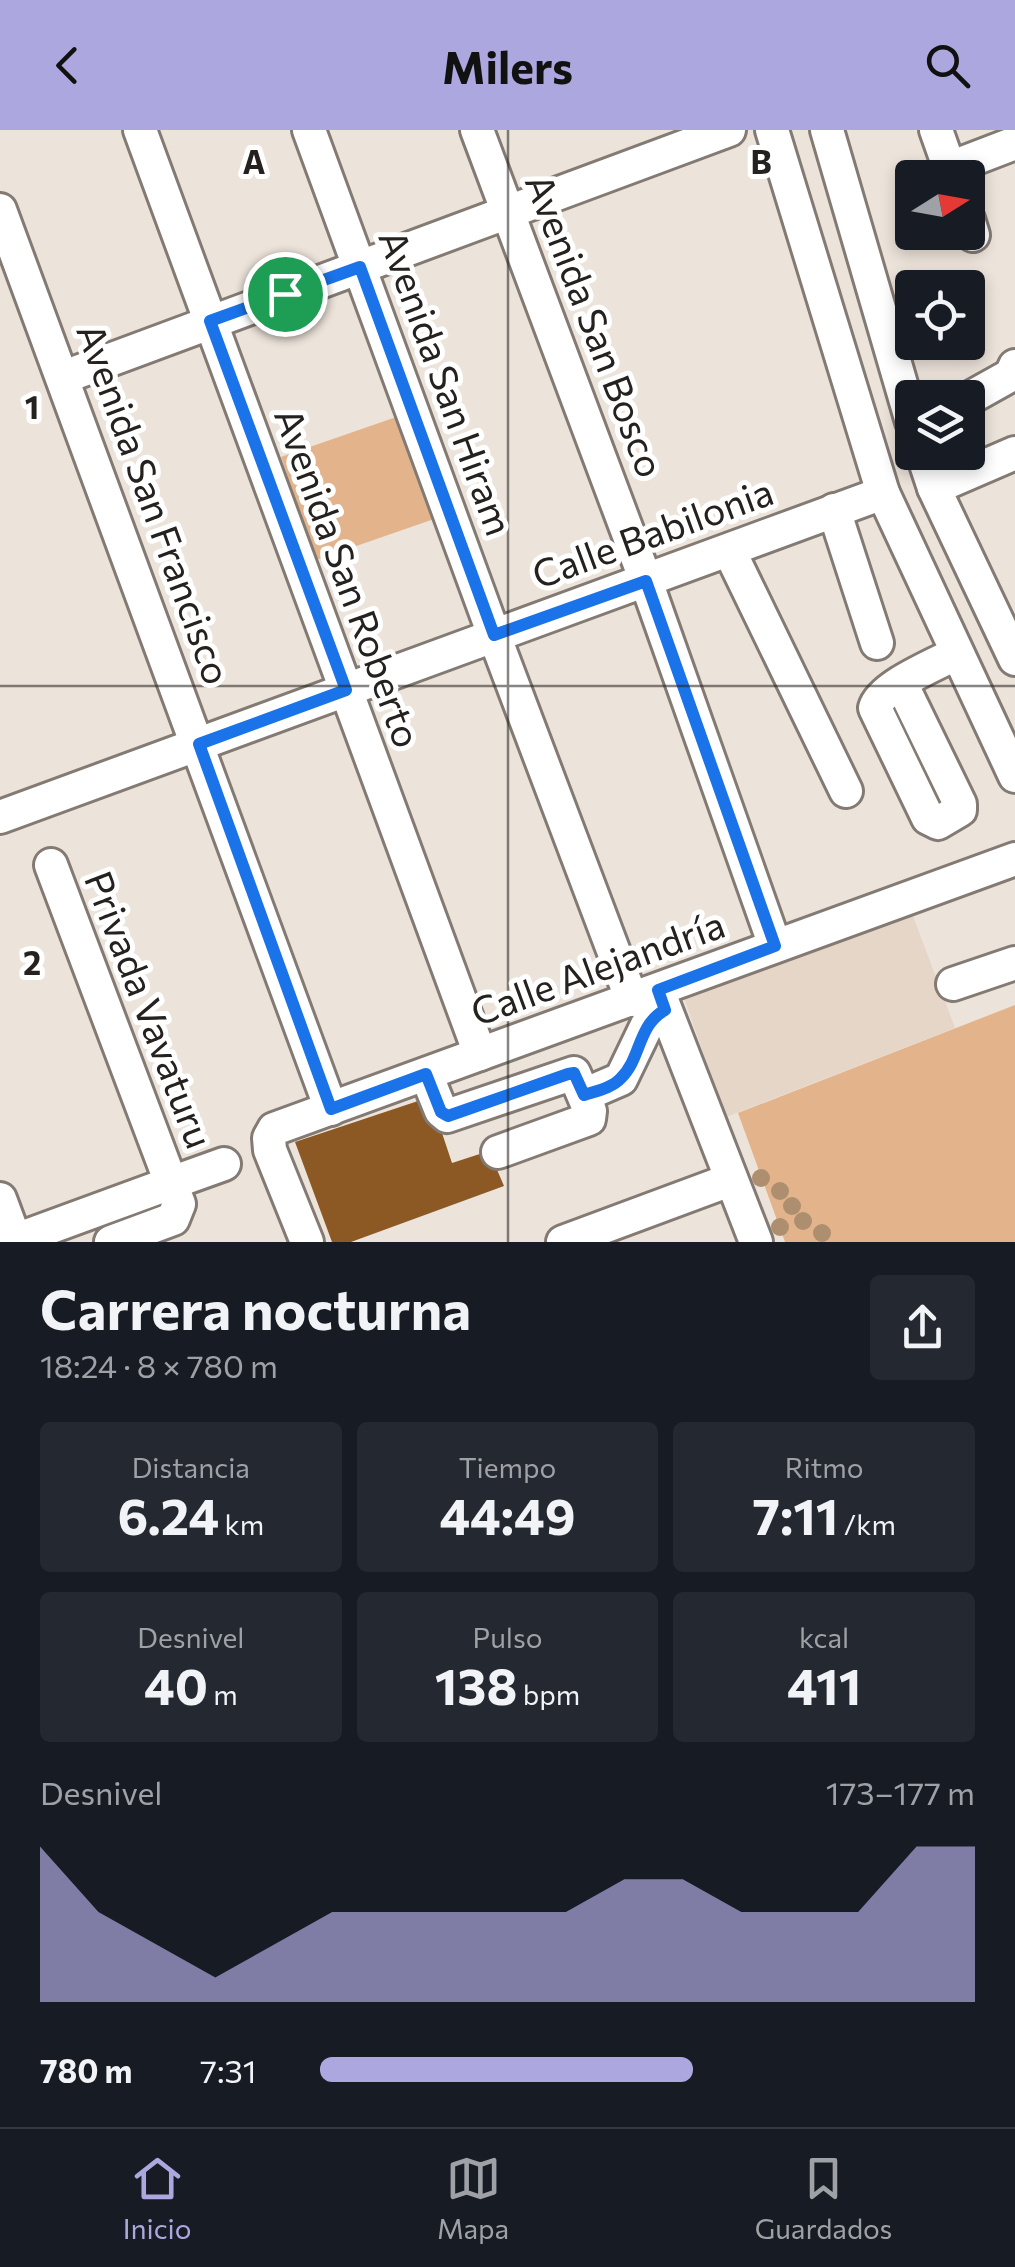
<!DOCTYPE html>
<html lang="es">
<meta charset="utf-8">
<style>
:root{--surface:#171b24;--page:#242831;--text:#f1f3f6;--muted:#9ea1a6;--line:#363941;--accent:#aca7de}
body{margin:0;font-family:Commissioner,sans-serif;background:var(--page);color:var(--text);height:100vh;display:flex;flex-direction:column;font-size:38px;white-space:nowrap}
*{box-sizing:border-box;margin:0}
p{font-size:32px;color:var(--muted)}
.icon{flex:none;width:55px;height:55px;fill:none;stroke:currentColor;stroke-width:2;stroke-linecap:round;stroke-linejoin:round}
.map{position:relative;height:1112px;overflow:hidden}
.drawer{display:flex;flex-direction:column;background:var(--surface);flex:1}
.drawer>*{flex:none}
.needle{width:65px;rotate:79deg}
.fabs{position:absolute;left:895px;top:30px;display:grid;gap:20px}
.fabs a{display:grid;place-items:center;width:90px;height:90px;border-radius:10px;background:var(--surface);box-shadow:0 5px 15px #0003;font-size:50px}
.pin{position:absolute;display:grid;place-items:center;width:85px;height:85px;color:#fff;margin:-42px;border:5px solid #fff;border-radius:50%;box-shadow:0 2px 10px #0007}
.round{display:grid;place-items:center;flex:none;width:105px;height:105px;border-radius:10px;background:var(--page)}
.overview{display:flex;align-items:center;justify-content:space-between;height:170px;padding:0 40px}
h1{font-size:55px;font-weight:700;line-height:75px}
.metrics{display:grid;grid-template-columns:repeat(3,1fr);gap:15px;height:170px;padding:10px 40px}
.metrics div{display:grid;align-content:center;border-radius:10px;background:var(--page);text-align:center}
.metrics b{font-size:50px;font-weight:700}
.metrics small{font-size:28px;font-weight:400}
.metrics p{font-size:28px}
.chart{height:280px;padding:20px 40px}
.chart p{display:flex;justify-content:space-between}
.chart svg{width:100%;height:180px;margin-top:10px;fill:var(--accent);opacity:.7}
ul{padding:0 40px;list-style:none;font-size:32px}
li{display:grid;grid-template-columns:160px 120px 1fr;align-items:center;height:75px}
li i{height:25px;border-radius:12px;background:var(--accent)}
header{display:flex;justify-content:space-between;align-items:center;height:130px;padding:0 40px;background:var(--accent);color:#111;font-size:45px;font-weight:700}
.tabs{display:flex;justify-content:space-around;align-items:center;height:140px;border-top:2px solid var(--line);background:var(--surface);font-size:28px;color:var(--muted)}
.tabs a{display:grid;justify-items:center;gap:5px}
.tabs .selected{color:var(--accent)}
.map>svg:first-child{display:block}
.built{fill:#e6d6c8}
.green{fill:#e3b48b}
.building{fill:#8c5925}
.lines{fill:none;stroke-linecap:round;stroke-linejoin:round}
.minor-casing{stroke:#837a73;stroke-width:38}
.minor{stroke:#fff;stroke-width:32}
.tree{fill:#ad8f70}
.route-casing{stroke:#fff;stroke-width:20}
.route{stroke:#1a73e8;stroke-width:12}
.grid{fill:none;stroke:#25211e;stroke-width:2.5;stroke-opacity:0.55}
.labels{text-anchor:middle;stroke-width:10;stroke-linejoin:round;paint-order:stroke}
.street-label{font-size:38px;fill:#25211e;stroke:#fff}
.grid-label{font-size:32px;text-anchor:middle;font-weight:bold;fill:#25211e;stroke:#fff;stroke-width:10;stroke-linejoin:round;paint-order:stroke}
</style>
<header><svg class="icon" aria-label="back" viewBox="0 0 24 24"><path d="M15 5l-7 7 7 7"/></svg>Milers<svg class="icon" aria-label="search" viewBox="0 0 24 24"><circle cx="10" cy="10" r="6"/><path d="M15 15l6 6"/></svg></header>
<div class="map">
<svg width="1015" height="1112" viewBox="0 0 1015 1112">
<rect width="100%" height="100%" fill="#ece3da"/>
<!-- built -->
<polygon class="built" points="913,786 955,898 726,987 684,868"/>
<!-- green -->
<g class="green">
<polygon points="402,285 437,388 316,430 281,327"/>
<polygon points="1015,875 1015,1112 785,1112 738,983"/>
</g>
<!-- building -->
<polygon class="building" points="430,967 452,1033 489,1021 504,1056 351,1112 332,1112 295,1012"/>
<g class="lines">
<defs>
<g id="minor">
<polyline points="140,0 480,924"/>
<polyline points="309,0 494,505 632,870"/>
<polyline points="477,0 646,451 775,816"/>
<polyline points="772,0 883,363 1015,646"/>
<polyline points="827,0 912,292"/>
<polyline points="936,0 953,48"/>
<polyline points="950,38 1015,13"/>
<polyline points="0,80 331,979"/>
<polyline points="968,89 973,105"/>
<polyline points="64,247 729,0"/>
<polyline points="968,269 1011,245 1015,236"/>
<polyline points="922,322 934,358 1015,529"/>
<polyline points="934,358 1015,323"/>
<polyline points="834,380 877,513"/>
<polyline points="729,420 846,661"/>
<path d="M901,553L960,674V680L938,693L928,688L875,578C881,556 937,534 957,523"/>
<polyline points="0,687 883,363"/>
<polyline points="51,735 171,1053 224,1034"/>
<polyline points="953,854 1015,833"/>
<polyline points="658,860 756,1112"/>
<polyline points="426,944 441,981 447,986 574,943 590,981 589,989 498,1022"/>
<polyline points="584,965 621,949 647,895 665,880"/>
<polyline points="0,1069 16,1112"/>
<polyline points="10,1112 171,1053 179,1074 173,1089 111,1112"/>
<polyline points="307,1112 270,1020 269,1008 274,999 1015,729"/>
<polyline points="563,1112 730,1050"/>
</g>
</defs>
<!-- minor casing -->
<use href="#minor" class="minor-casing"/>
<!-- minor -->
<use href="#minor" class="minor"/>
</g>
<!-- trees -->
<g class="tree">
<circle cx="761" cy="1048" r="9"/>
<circle cx="780" cy="1061" r="9"/>
<circle cx="792" cy="1076" r="9"/>
<circle cx="803" cy="1091" r="9"/>
<circle cx="780" cy="1097" r="9"/>
<circle cx="822" cy="1103" r="9"/>
</g>
<g class="lines">
<defs>
<path id="route" d="M360,137L494,505L646,451L775,816L658,860L665,880C637,896 642,927 621,948C612,958 596,961 584,965L574,943L568,944L448,986L441,982L426,944L331,979L199,614L346,560L210,191Z"/>
</defs>
<!-- route casing -->
<use href="#route" class="route-casing"/>
<!-- route -->
<use href="#route" class="route"/>
</g>
<!-- grid -->
<path class="grid" d="M508,0V1112M0,556H1015"/>
<g class="labels">
<!-- street labels -->
<g class="street-label">
<text transform="translate(594 196) rotate(69)" y="13">Avenida San Bosco</text>
<text transform="translate(445 253) rotate(70)" y="13">Avenida San Hiram</text>
<text transform="translate(153 374) rotate(70)" y="13">Avenida San Francisco</text>
<text transform="translate(653 404) rotate(-20)" y="13">Calle Babilonia</text>
<text transform="translate(347 448) rotate(70)" y="13">Avenida San Roberto</text>
<text transform="translate(598 839) rotate(-20)" y="13">Calle Alejandría</text>
<text transform="translate(148 880) rotate(69)" y="13">Privada Vavaturu</text>
</g>
</g>
<g class="grid-label">
<text x="254" y="44">A</text>
<text x="761" y="44">B</text>
<text x="32" y="289">1</text>
<text x="32" y="845">2</text>
</g>
</svg>
<div class="fabs">
<a><svg class="needle" viewBox="-14 -14 28 28"><path d="M0-13l5 13h-10z" fill="#e53935"/><path d="M0 13l5-13h-10z" fill="#9ea1a6"/></svg></a>
<a><svg class="icon" aria-label="locate" viewBox="0 0 24 24"><circle cx="12" cy="12" r="6"/><path d="M12 2v4M12 18v4M2 12h4M18 12h4"/></svg></a>
<a><svg class="icon" aria-label="layers" viewBox="0 0 24 24"><path d="M12 4l9 5-9 5-9-5zM3 14l9 5 9-5"/></svg></a>
</div>
<div class="pin" style="left:285px;top:164px;background:#1e9e55"><svg class="icon" aria-label="arrive" viewBox="0 0 24 24"><path d="M6 21V4h12l-3 4 3 4H6"/></svg></div>
</div>
<section class="drawer">
<div class="overview"><div><h1>Carrera nocturna</h1><p>18:24 · 8 × 780 m</p></div><a class="round"><svg class="icon" aria-label="share" viewBox="0 0 24 24"><path d="M12 15V3M7 8l5-5 5 5M5 13v7h14v-7"/></svg></a></div>
<div class="metrics">
<div><p>Distancia</p><b>6.24<small> km</small></b></div>
<div><p>Tiempo</p><b>44:49</b></div>
<div><p>Ritmo</p><b>7:11<small> /km</small></b></div>
</div>
<div class="metrics">
<div><p>Desnivel</p><b>40<small> m</small></b></div>
<div><p>Pulso</p><b>138<small> bpm</small></b></div>
<div><p>kcal</p><b>411</b></div>
</div>
<div class="chart"><p><span>Desnivel</span>173–177 m</p>
<svg viewBox="0 0 160 44" preserveAspectRatio="none"><path d="M0 44V6L10 22L20 30L30 38L40 30L50 22L60 22L70 22L80 22L90 22L100 14L110 14L120 22L130 22L140 22L150 6L160 6V44z"/></svg>
</div>
<ul>
<li><b>780 m</b>7:31<i style="width:57%"></i></li>
</ul>
</section>
<nav class="tabs">
<a class="selected"><svg class="icon" aria-label="home" viewBox="0 0 24 24"><path d="M3 11l9-7 9 7M6 9v11h12V9"/></svg>Inicio</a>
<a><svg class="icon" aria-label="map" viewBox="0 0 24 24"><path d="M3 6l6-2 6 2 6-2v14l-6 2-6-2-6 2zM9 4v14M15 6v14"/></svg>Mapa</a>
<a><svg class="icon" aria-label="saved" viewBox="0 0 24 24"><path d="M7 4h10v16l-5-4-5 4z"/></svg>Guardados</a>
</nav>
